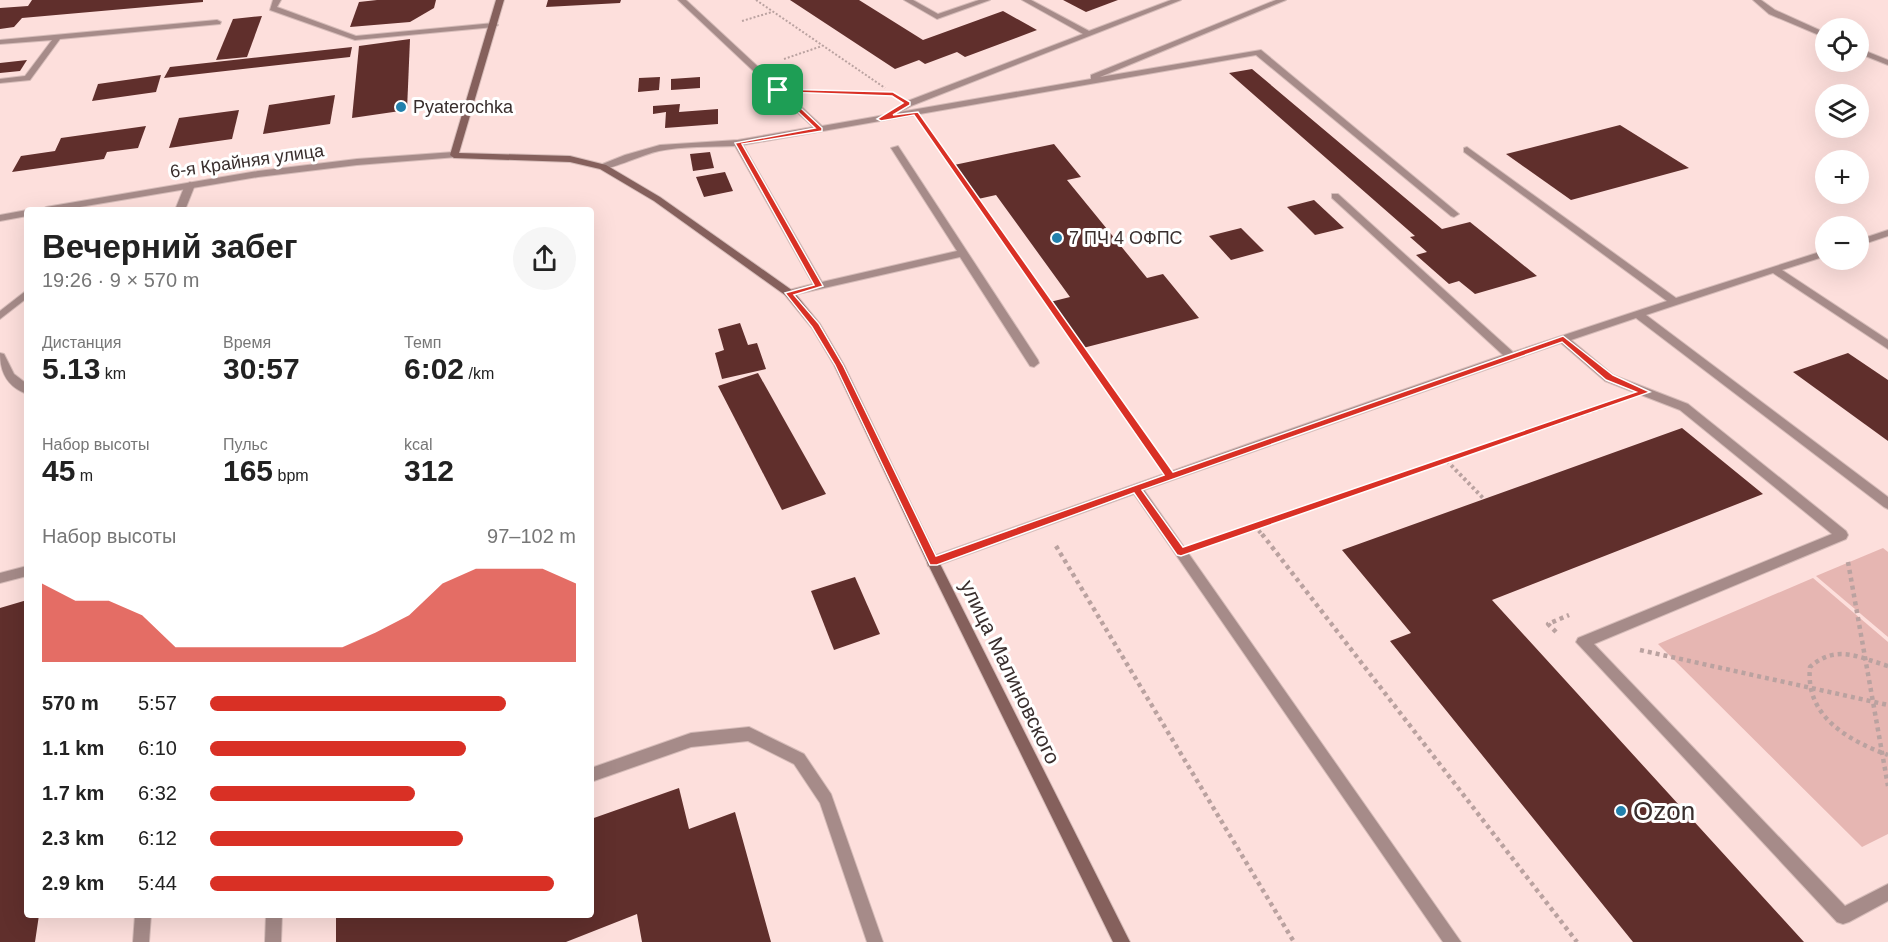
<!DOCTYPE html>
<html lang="ru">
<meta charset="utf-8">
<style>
:root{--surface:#fff;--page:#f6f6f6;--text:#222;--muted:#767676;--accent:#d93025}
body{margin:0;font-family:Helvetica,sans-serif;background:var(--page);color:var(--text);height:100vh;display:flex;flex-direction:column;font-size:22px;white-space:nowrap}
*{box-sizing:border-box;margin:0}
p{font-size:20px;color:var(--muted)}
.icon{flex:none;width:33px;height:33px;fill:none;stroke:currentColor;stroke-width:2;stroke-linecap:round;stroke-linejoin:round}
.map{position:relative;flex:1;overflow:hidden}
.panel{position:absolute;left:24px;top:207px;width:570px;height:711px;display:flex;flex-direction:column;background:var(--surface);border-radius:6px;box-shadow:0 6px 24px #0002}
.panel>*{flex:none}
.tools{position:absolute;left:1815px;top:18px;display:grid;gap:12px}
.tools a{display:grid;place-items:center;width:54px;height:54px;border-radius:50%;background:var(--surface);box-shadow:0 6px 24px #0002;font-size:30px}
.pin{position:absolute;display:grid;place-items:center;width:51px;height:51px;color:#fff;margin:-26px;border-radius:12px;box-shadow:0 3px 9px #0006}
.round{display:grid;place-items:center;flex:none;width:63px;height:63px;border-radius:32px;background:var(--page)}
.summary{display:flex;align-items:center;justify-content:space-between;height:102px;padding:0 18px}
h1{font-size:33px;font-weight:700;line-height:45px}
.figures{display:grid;grid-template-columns:repeat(3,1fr);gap:9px;height:102px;padding:6px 18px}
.figures div{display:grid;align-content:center}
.figures b{font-size:30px;font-weight:700}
.figures small{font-size:16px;font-weight:400}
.figures p{font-size:16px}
.chart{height:168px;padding:12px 18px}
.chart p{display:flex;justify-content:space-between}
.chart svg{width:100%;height:108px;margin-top:6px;fill:var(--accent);opacity:.7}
ul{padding:0 18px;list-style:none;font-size:20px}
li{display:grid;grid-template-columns:96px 72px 1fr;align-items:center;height:45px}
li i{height:15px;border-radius:8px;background:var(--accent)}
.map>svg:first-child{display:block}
.green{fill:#e6b6b2}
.building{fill:#602f2c}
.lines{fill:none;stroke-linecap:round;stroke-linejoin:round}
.lane-casing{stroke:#d6bcb9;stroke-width:2}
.street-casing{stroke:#d6bcb9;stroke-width:2}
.secondary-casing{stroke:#d6bcb9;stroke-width:2}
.path-far2{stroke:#baa2a0;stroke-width:2;stroke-dasharray:2 2;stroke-linecap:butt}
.path-far1{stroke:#baa2a0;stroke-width:4;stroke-dasharray:3 3;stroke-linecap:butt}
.path{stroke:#baa2a0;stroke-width:4.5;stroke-dasharray:4 4;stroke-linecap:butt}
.lane{fill:#a68b89;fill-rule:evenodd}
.street{fill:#a68b89;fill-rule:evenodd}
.secondary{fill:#85605c;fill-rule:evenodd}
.route{fill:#d93025;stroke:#fff;stroke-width:1.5;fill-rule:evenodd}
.poi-dot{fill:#2280ac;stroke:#fff;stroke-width:2}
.labels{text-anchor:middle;stroke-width:6;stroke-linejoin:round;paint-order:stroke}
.far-poi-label{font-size:18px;fill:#392e2d;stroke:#fff;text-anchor:start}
.far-street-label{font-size:18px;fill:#392e2d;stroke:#fff}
.street-label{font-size:21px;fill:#392e2d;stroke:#fff}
.near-poi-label{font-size:26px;fill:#392e2d;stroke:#fff;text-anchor:start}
</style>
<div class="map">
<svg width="1888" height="942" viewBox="0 0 1888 942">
<rect width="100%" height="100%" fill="#fddfdc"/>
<!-- green -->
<g class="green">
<polygon points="1883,548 1888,552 1888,637 1816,576"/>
<polygon points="1813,578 1888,642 1888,834 1862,847 1658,644"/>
</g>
<!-- building -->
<g class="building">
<polygon points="32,0 203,0 203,2 22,18 14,27 0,29 0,8 28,6"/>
<polygon points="377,0 436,0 434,8 410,22 350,27 359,2"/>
<polygon points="548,0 621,0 620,3 546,7"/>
<polygon points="790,0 859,0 923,40 1003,11 1037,30 965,57 957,52 925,64 919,60 895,69"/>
<polygon points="1063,0 1118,0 1086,12"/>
<polygon points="262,16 247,57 216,60 233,19"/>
<polygon points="410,39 407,110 352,118 359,46"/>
<polygon points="352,47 350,57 164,78 170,67"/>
<polygon points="27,60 20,71 0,73 0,63"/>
<polygon points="1252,69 1442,229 1470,222 1537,276 1475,294 1459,281 1449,284 1416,255 1427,252 1410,237 1415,236 1229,73"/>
<polygon points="161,75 156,92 92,101 98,84"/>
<polygon points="660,77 659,90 638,92 639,78"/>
<polygon points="700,77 700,88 671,90 671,79"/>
<polygon points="335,95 330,124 263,134 269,105"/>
<polygon points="680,104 679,112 718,109 718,124 665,128 666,112 653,114 653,106"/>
<polygon points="239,110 232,139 169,148 179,118"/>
<polygon points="1620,125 1689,168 1571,200 1506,154"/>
<polygon points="146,126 138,148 107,152 104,159 12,172 21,156 55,151 61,138"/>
<polygon points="1054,144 1081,177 1067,180 1147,278 1163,274 1199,318 1083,348 1050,302 1070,297 996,195 978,199 954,165"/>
<polygon points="710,152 714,168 693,171 690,154"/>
<polygon points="725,172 733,191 704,197 696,177"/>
<polygon points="1314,200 1344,228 1315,235 1287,207"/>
<polygon points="1241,228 1264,251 1231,260 1209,236"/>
<polygon points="740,323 748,345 757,343 766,369 722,379 715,353 724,350 718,329"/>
<polygon points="1848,353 1888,380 1888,441 1793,372"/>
<polygon points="758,373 826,494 782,510 718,386"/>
<polygon points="1682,428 1763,494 1492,600 1804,942 1633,942 1390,641 1411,633 1342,550"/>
<polygon points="855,577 880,634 834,650 811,591"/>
<polygon points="27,600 27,915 39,915 35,942 0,942 0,608"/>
<polygon points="679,788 689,829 735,812 771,942 642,942 637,914 566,942 336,942 336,915 591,915 591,819"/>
</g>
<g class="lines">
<defs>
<g id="lane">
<polygon points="273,0 281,0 277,7 356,36 494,23 498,25 494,27 355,40 270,10"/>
<path d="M678,0H686L822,126L885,115L905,102L1083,34L1022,0H1031L1089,31L1171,0H1181L911,106L900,112L1091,79V75L1276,0H1286L1100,77L1261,50L1459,214L1454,217L1451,216L1256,55L743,145L822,282L957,251L891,148L898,146L1038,360L1039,363L1034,367L1030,366L960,257L789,296L785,295V291L813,284L735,146C710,147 683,146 659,151C644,154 611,170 600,169V165L625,155L660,145L738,140L813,127Z"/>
<polygon points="904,0 913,0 938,14 979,0 990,0 937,19"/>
<polygon points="1753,0 1761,0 1775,10 1826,33 1826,38 1769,14"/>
<polygon points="217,20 221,22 220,24 60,39 30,80 0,83 0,79 25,76 52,40 0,44 0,40"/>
<polygon points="1858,48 1888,60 1888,65 1858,53"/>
<polygon points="1467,147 1676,298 1826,250 1826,256 1782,270 1888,340 1888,349 1773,273 1646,315 1888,497 1888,509 1884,507 1636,318 1571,340 1613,375 1688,404 1846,531 1848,535 1846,539 1594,644 1845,906 1888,884 1888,901 1849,922 1843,924 1837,922 1576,642 1578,638 1832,534 1680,410 1605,381 1561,343 1144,490 1461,942 1443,942 1134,494 933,567 928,566 927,562 928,558 1262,439 1503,355 1332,198 1332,194 1338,194 1513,352 1667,301 1464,152 1464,148"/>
<polygon points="190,182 195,185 185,210 175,210 185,185"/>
<polygon points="1888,230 1888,236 1858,246 1858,240"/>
<polygon points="27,290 27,298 0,319 0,311"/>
<path d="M0,353L4,354L14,374L27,384V394C8,387 0,373 0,353Z"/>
<polygon points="27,566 27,576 0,583 0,573"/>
<polygon points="749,727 804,754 831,794 883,942 867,942 820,803 794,764 748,741 691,747 591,782 591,768 691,733"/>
<polygon points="135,915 151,915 149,942 133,942"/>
<polygon points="266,915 282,915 281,942 265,942"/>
</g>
<g id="street">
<polygon points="454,152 458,155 457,157 357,165 258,177 62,210 41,210 46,207 258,171 357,159"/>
<polygon points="27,210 27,216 0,221 0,215"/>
</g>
<polygon id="secondary" points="496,0 504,0 459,153 570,156 606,165 660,197 793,291 820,324 844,365 939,562 1130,942 1113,942 927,562 834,365 812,328 785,295 654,201 600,169 570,162 454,158 450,155"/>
</defs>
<!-- lane casing -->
<use href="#lane" class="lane-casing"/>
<!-- street casing -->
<use href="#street" class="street-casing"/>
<!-- secondary casing -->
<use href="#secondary" class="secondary-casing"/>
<!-- path-far2 -->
<g class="path-far2">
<polyline points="756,0 885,88"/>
<polyline points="742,21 772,12"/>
<polyline points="784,59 822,46"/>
<polyline points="819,91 866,93"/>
<polyline points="932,136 998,230"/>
</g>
<!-- path-far1 -->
<g class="path-far1">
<polyline points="997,229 1154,454"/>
<polyline points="1447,461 1484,499"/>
<polyline points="1255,526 1263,536"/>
<polyline points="1228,536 1606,406"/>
</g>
<!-- path -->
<g class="path">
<polyline points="1262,534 1577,942"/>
<polyline points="1207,543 1232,534"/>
<polyline points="1056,546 1294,942"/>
<polyline points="1848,562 1888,786"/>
<polyline points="1556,632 1548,624 1569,615"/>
<polyline points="1640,650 1888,705"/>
<path d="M1888,666C1858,657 1836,644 1810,667C1805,716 1847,740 1888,755"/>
</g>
<!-- lane -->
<use href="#lane" class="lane"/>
<!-- street -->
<use href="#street" class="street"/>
<!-- secondary -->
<use href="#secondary" class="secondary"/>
</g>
<!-- route -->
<path class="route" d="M776,89L893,92L910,102V105L893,115L918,112L1173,472L1563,336L1613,375L1650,392L1181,556L1177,555L1134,493L937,565H930L835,365L812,327L785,293L814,285L735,143L815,128L776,91ZM784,92L892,96L903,103L877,119L881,121L914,115L1164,475L936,556L843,365L819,324L794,295L823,286L742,144L822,131V128ZM1562,342L1606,380L1636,392L1183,547L1142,490Z"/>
<!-- markers -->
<g class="poi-dot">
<circle cx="401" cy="107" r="6"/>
<circle cx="1057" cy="238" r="6"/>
<circle cx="1621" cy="811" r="6"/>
</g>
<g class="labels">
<!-- far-poi labels -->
<g class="far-poi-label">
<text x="413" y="113">Pyaterochka</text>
<text x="1069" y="244">7 ПЧ 4 ОФПС</text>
</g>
<!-- far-street labels -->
<g class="far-street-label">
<text transform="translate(247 161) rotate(-8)" y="6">6-я Крайняя улица</text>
</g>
<!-- street labels -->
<g class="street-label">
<text transform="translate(1010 672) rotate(64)" y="7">улица Малиновского</text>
</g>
<!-- near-poi labels -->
<g class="near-poi-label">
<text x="1633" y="820">Ozon</text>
</g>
</g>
</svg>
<div class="tools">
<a><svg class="icon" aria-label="locate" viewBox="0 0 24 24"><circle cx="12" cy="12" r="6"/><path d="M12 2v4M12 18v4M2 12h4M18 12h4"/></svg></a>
<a><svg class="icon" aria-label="layers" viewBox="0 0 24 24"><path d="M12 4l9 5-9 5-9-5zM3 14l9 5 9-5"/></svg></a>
<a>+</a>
<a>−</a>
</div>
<div class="pin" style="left:778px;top:90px;background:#1e9e55"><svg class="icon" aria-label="arrive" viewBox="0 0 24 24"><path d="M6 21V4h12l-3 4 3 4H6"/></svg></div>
<section class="panel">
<div class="summary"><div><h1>Вечерний забег</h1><p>19:26 · 9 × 570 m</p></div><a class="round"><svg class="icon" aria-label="share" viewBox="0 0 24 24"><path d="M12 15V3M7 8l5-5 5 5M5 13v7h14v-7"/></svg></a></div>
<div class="figures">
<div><p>Дистанция</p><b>5.13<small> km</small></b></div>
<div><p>Время</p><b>30:57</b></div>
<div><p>Темп</p><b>6:02<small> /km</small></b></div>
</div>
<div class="figures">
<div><p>Набор высоты</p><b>45<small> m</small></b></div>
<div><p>Пульс</p><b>165<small> bpm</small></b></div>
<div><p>kcal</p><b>312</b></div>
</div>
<div class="chart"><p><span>Набор высоты</span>97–102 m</p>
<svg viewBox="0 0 160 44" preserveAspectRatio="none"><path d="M0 44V12L10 19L20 19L30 25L40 38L50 38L60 38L70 38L80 38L90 38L100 32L110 25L120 12L130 6L140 6L150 6L160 12V44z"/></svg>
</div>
<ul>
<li><b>570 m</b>5:57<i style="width:81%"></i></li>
<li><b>1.1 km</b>6:10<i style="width:70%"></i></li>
<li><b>1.7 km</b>6:32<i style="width:56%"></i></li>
<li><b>2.3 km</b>6:12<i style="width:69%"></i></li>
<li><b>2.9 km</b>5:44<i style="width:94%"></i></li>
</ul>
</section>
</div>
